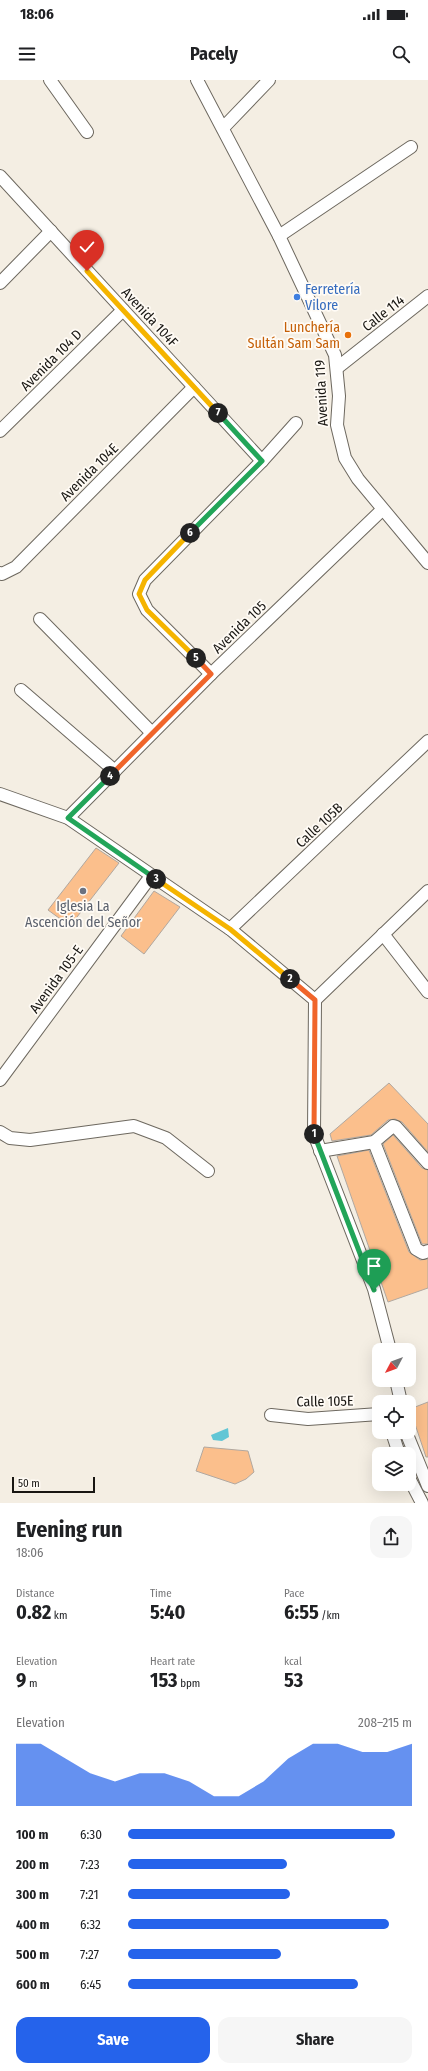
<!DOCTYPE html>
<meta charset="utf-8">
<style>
:root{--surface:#fff;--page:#f6f6f6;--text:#202124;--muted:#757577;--accent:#2563eb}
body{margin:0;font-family:"Fira Sans Condensed",sans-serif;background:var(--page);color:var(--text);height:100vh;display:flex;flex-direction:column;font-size:15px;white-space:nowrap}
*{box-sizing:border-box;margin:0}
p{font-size:13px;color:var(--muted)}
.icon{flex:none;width:22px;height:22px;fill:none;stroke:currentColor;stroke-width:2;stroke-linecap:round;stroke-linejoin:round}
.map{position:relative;height:1423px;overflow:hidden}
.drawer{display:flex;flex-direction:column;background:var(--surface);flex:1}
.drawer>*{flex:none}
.needle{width:26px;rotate:229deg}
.controls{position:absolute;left:372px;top:1263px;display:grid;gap:8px}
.controls a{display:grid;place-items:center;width:44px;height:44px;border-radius:8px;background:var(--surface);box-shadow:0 4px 16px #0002;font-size:20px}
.scale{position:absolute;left:12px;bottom:10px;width:83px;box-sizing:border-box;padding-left:4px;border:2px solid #181612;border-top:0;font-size:11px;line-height:14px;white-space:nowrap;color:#181612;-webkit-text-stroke:3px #fffbf5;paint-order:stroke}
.pin{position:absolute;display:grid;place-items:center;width:34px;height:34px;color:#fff;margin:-41px -17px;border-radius:50% 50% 50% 0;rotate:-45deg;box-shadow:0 0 4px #0007}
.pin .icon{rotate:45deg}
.km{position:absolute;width:20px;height:20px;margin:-10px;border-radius:50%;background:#222;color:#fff;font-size:11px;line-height:20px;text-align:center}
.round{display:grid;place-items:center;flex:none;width:42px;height:42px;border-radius:12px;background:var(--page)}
.headline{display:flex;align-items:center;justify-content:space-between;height:68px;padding:0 16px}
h1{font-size:22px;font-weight:700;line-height:30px}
.stats{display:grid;grid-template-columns:repeat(3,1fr);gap:6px;height:68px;padding:4px 16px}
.stats div{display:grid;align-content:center}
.stats b{font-size:20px;font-weight:700}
.stats small{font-size:11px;font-weight:400}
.stats p{font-size:11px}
.chart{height:112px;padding:8px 16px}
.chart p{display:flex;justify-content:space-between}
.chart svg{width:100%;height:72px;margin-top:4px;fill:var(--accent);opacity:.7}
.button{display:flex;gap:8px;margin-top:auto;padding:8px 16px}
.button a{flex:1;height:46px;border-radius:12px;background:var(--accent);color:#fff;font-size:16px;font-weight:700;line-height:46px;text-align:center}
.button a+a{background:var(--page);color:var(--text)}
ul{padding:0 16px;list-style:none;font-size:13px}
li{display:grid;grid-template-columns:64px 48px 1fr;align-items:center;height:30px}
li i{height:10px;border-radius:5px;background:var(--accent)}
.status{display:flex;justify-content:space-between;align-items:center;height:28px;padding:0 20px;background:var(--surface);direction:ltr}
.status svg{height:11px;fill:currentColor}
header{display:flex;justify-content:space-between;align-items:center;height:52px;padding:0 16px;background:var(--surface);font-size:18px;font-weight:700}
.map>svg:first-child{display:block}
.water{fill:#61c6d5}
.building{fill:#fbbf8c;stroke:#b1a8a0}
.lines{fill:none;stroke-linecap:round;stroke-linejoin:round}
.minor-casing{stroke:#6d685f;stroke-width:14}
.minor{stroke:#fff;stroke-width:12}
.split-1-casing{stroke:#fff;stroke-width:8}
.split-2-casing{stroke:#fff;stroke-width:8}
.split-3-casing{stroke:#fff;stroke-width:8}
.split-4-casing{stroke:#fff;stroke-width:8}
.split-5-casing{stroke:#fff;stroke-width:8}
.split-6-casing{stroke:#fff;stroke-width:8}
.split-7-casing{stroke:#fff;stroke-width:8}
.split-8-casing{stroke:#fff;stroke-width:8}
.split-1{stroke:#22a559;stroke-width:5}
.split-2{stroke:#f0652b;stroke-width:5}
.split-3{stroke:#f5b400;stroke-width:5}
.split-4{stroke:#22a559;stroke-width:5}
.split-5{stroke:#f0652b;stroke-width:5}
.split-6{stroke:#f5b400;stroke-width:5}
.split-7{stroke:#22a559;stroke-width:5}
.split-8{stroke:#f5b400;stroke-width:5}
.shop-dot{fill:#3f7fe0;stroke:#fffbf5;stroke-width:1.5}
.food-dot{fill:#e8710a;stroke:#fffbf5;stroke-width:1.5}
.worship-dot{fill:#6b7280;stroke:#fffbf5;stroke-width:1.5}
.labels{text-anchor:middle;stroke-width:3.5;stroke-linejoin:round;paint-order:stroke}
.shop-label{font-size:14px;fill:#366cbe;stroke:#fffbf5;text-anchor:start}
.street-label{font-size:14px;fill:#181612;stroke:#fffbf5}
.food-label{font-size:14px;fill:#c56008;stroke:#fffbf5;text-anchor:end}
.worship-label{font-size:14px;fill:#5b616d;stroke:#fffbf5}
</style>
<div class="status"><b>18:06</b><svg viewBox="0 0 49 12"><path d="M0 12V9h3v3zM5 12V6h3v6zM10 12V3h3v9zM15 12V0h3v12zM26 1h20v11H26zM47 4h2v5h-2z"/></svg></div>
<header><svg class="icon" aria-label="menu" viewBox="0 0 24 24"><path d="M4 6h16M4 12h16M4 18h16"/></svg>Pacely<svg class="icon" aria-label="search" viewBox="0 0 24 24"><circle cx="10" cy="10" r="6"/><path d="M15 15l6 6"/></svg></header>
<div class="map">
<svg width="428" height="1423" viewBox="0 0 428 1423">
<rect width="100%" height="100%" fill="#f4eee3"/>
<!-- water -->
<polygon class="water" points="228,1348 229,1357 222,1361 213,1360 211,1355"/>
<!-- building -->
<g class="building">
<polygon points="96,768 119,783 70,846 48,830"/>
<polygon points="154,811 180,827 144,874 121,856"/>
<polygon points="389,1003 428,1044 428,1072 402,1042 395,1039 388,1040 371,1055 332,1061 330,1054"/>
<polygon points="393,1055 422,1088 428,1090 428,1164 422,1164 383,1064"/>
<polygon points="369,1070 409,1172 420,1180 428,1179 428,1208 388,1222 337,1076"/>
<polygon points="428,1322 428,1377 426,1377 410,1329"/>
<polygon points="204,1367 248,1371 254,1392 246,1399 235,1404 196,1391"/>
</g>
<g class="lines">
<defs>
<g id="minor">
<polyline points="50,0 87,52"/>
<polyline points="197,0 279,156 335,275 339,316 337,345 345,378 358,399 428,483"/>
<polyline points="223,48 269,0"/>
<polyline points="0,96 262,381"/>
<polyline points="279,156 411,67"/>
<polyline points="0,203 51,151"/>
<polyline points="337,288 428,216"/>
<polyline points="0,351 123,230"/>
<polyline points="0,493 2,494 16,487 194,307"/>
<polyline points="40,539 152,653"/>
<polyline points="211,594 147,530 139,514 145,500 262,381 296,343"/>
<polyline points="21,610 115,691"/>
<polyline points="0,714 68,738 230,849 315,920 314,1054 374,1209 390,1270"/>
<polyline points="68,738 211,594 382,430"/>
<polyline points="230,849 428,661"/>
<polyline points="383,854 428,912"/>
<polyline points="315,920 428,811"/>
<polyline points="0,1000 151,796"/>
<polyline points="0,1052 10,1058 30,1060 134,1046 166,1058 208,1091"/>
<polyline points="374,1062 416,1169 423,1173 428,1171"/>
<polyline points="320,1071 374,1062 393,1046 396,1047 428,1083"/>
<polyline points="396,1300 401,1322"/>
<polyline points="271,1335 308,1339 379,1334"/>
<polyline points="392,1352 399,1374"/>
<polyline points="406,1352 428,1406"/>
<polyline points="409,1398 422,1423"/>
</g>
</defs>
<!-- minor casing -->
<use href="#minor" class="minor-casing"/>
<!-- minor -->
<use href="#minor" class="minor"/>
</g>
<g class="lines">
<defs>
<polyline id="split-1" points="314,1054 374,1210"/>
<polyline id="split-2" points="290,899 315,920 314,1054"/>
<polyline id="split-3" points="156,799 230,849 290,899"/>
<polyline id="split-4" points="110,696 68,738 156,799"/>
<polyline id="split-5" points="110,696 211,594 196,578"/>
<polyline id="split-6" points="190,453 145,500 139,514 147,530 196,578"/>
<polyline id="split-7" points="190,453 262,381 218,333"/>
<polyline id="split-8" points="87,191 218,333"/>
</defs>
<!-- split-1 casing -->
<use href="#split-1" class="split-1-casing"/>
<!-- split-2 casing -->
<use href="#split-2" class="split-2-casing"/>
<!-- split-3 casing -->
<use href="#split-3" class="split-3-casing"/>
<!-- split-4 casing -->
<use href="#split-4" class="split-4-casing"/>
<!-- split-5 casing -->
<use href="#split-5" class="split-5-casing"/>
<!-- split-6 casing -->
<use href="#split-6" class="split-6-casing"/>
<!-- split-7 casing -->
<use href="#split-7" class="split-7-casing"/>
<!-- split-8 casing -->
<use href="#split-8" class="split-8-casing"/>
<!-- split-1 -->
<use href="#split-1" class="split-1"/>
<!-- split-2 -->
<use href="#split-2" class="split-2"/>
<!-- split-3 -->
<use href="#split-3" class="split-3"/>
<!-- split-4 -->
<use href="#split-4" class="split-4"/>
<!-- split-5 -->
<use href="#split-5" class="split-5"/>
<!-- split-6 -->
<use href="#split-6" class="split-6"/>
<!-- split-7 -->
<use href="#split-7" class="split-7"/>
<!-- split-8 -->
<use href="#split-8" class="split-8"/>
</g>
<!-- markers -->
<circle class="shop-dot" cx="297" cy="217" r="4"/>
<circle class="food-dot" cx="348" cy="255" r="4"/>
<circle class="worship-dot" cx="83" cy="811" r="4"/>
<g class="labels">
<!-- shop labels -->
<g class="shop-label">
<text x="305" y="214">Ferretería<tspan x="305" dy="16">Vilore</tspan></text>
</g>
<!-- street labels -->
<g class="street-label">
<text transform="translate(383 233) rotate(-38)" y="5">Calle 114</text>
<text transform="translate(150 237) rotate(47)" y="5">Avenida 104F</text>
<text transform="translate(51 280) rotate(-45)" y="5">Avenida 104 D</text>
<text transform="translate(321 313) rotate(-93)" y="5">Avenida 119</text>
<text transform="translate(89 392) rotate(-45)" y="5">Avenida 104E</text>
<text transform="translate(239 547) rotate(-44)" y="5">Avenida 105</text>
<text transform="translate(319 745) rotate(-43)" y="5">Calle 105B</text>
<text transform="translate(56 899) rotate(-54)" y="5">Avenida 105-E</text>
<text transform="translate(325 1321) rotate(-1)" y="5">Calle 105E</text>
</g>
<!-- food labels -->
<g class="food-label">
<text x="340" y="252">Lunchería<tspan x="340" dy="16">Sultán Sam Sam</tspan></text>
</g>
<!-- worship labels -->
<g class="worship-label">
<text x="83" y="831">Iglesia La<tspan x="83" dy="16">Ascención del Señor</tspan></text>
</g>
</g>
</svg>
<div class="controls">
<a><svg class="needle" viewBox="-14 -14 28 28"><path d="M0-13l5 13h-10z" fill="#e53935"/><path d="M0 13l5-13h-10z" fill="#757577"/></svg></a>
<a><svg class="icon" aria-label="locate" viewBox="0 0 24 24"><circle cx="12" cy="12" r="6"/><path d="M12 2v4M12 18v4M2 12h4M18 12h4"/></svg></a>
<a><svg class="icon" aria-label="layers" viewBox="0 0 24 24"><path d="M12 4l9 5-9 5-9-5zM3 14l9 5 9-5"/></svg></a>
</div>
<div class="scale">50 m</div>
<div class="pin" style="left:374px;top:1210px;background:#1e9e55"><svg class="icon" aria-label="arrive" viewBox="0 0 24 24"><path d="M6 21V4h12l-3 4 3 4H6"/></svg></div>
<div class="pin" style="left:87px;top:191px;background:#d93025"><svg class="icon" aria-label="check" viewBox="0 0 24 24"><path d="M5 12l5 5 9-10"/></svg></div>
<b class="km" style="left:314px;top:1054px">1</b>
<b class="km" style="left:290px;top:899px">2</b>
<b class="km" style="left:156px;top:799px">3</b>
<b class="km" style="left:110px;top:696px">4</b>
<b class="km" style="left:196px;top:578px">5</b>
<b class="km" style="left:190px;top:453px">6</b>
<b class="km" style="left:218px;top:333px">7</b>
</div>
<section class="drawer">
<div class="headline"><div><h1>Evening run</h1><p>18:06</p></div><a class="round"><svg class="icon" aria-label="share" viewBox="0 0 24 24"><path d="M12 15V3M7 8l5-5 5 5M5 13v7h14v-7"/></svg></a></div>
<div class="stats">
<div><p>Distance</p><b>0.82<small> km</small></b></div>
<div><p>Time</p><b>5:40</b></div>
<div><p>Pace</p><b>6:55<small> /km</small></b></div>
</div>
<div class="stats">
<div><p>Elevation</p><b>9<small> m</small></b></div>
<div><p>Heart rate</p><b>153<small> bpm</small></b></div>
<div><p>kcal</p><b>53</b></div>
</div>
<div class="chart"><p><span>Elevation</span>208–215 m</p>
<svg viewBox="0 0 160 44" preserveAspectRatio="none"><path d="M0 44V6L10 6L20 15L30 24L40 29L50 24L60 24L70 29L80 38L90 38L100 29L110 15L120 6L130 6L140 11L150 11L160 6V44z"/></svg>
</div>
<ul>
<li><b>100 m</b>6:30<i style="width:94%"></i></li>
<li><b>200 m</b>7:23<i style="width:56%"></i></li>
<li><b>300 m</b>7:21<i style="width:57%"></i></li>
<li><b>400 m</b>6:32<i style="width:92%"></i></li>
<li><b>500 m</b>7:27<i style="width:54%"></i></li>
<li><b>600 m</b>6:45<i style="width:81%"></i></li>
</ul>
<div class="button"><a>Save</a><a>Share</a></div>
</section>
